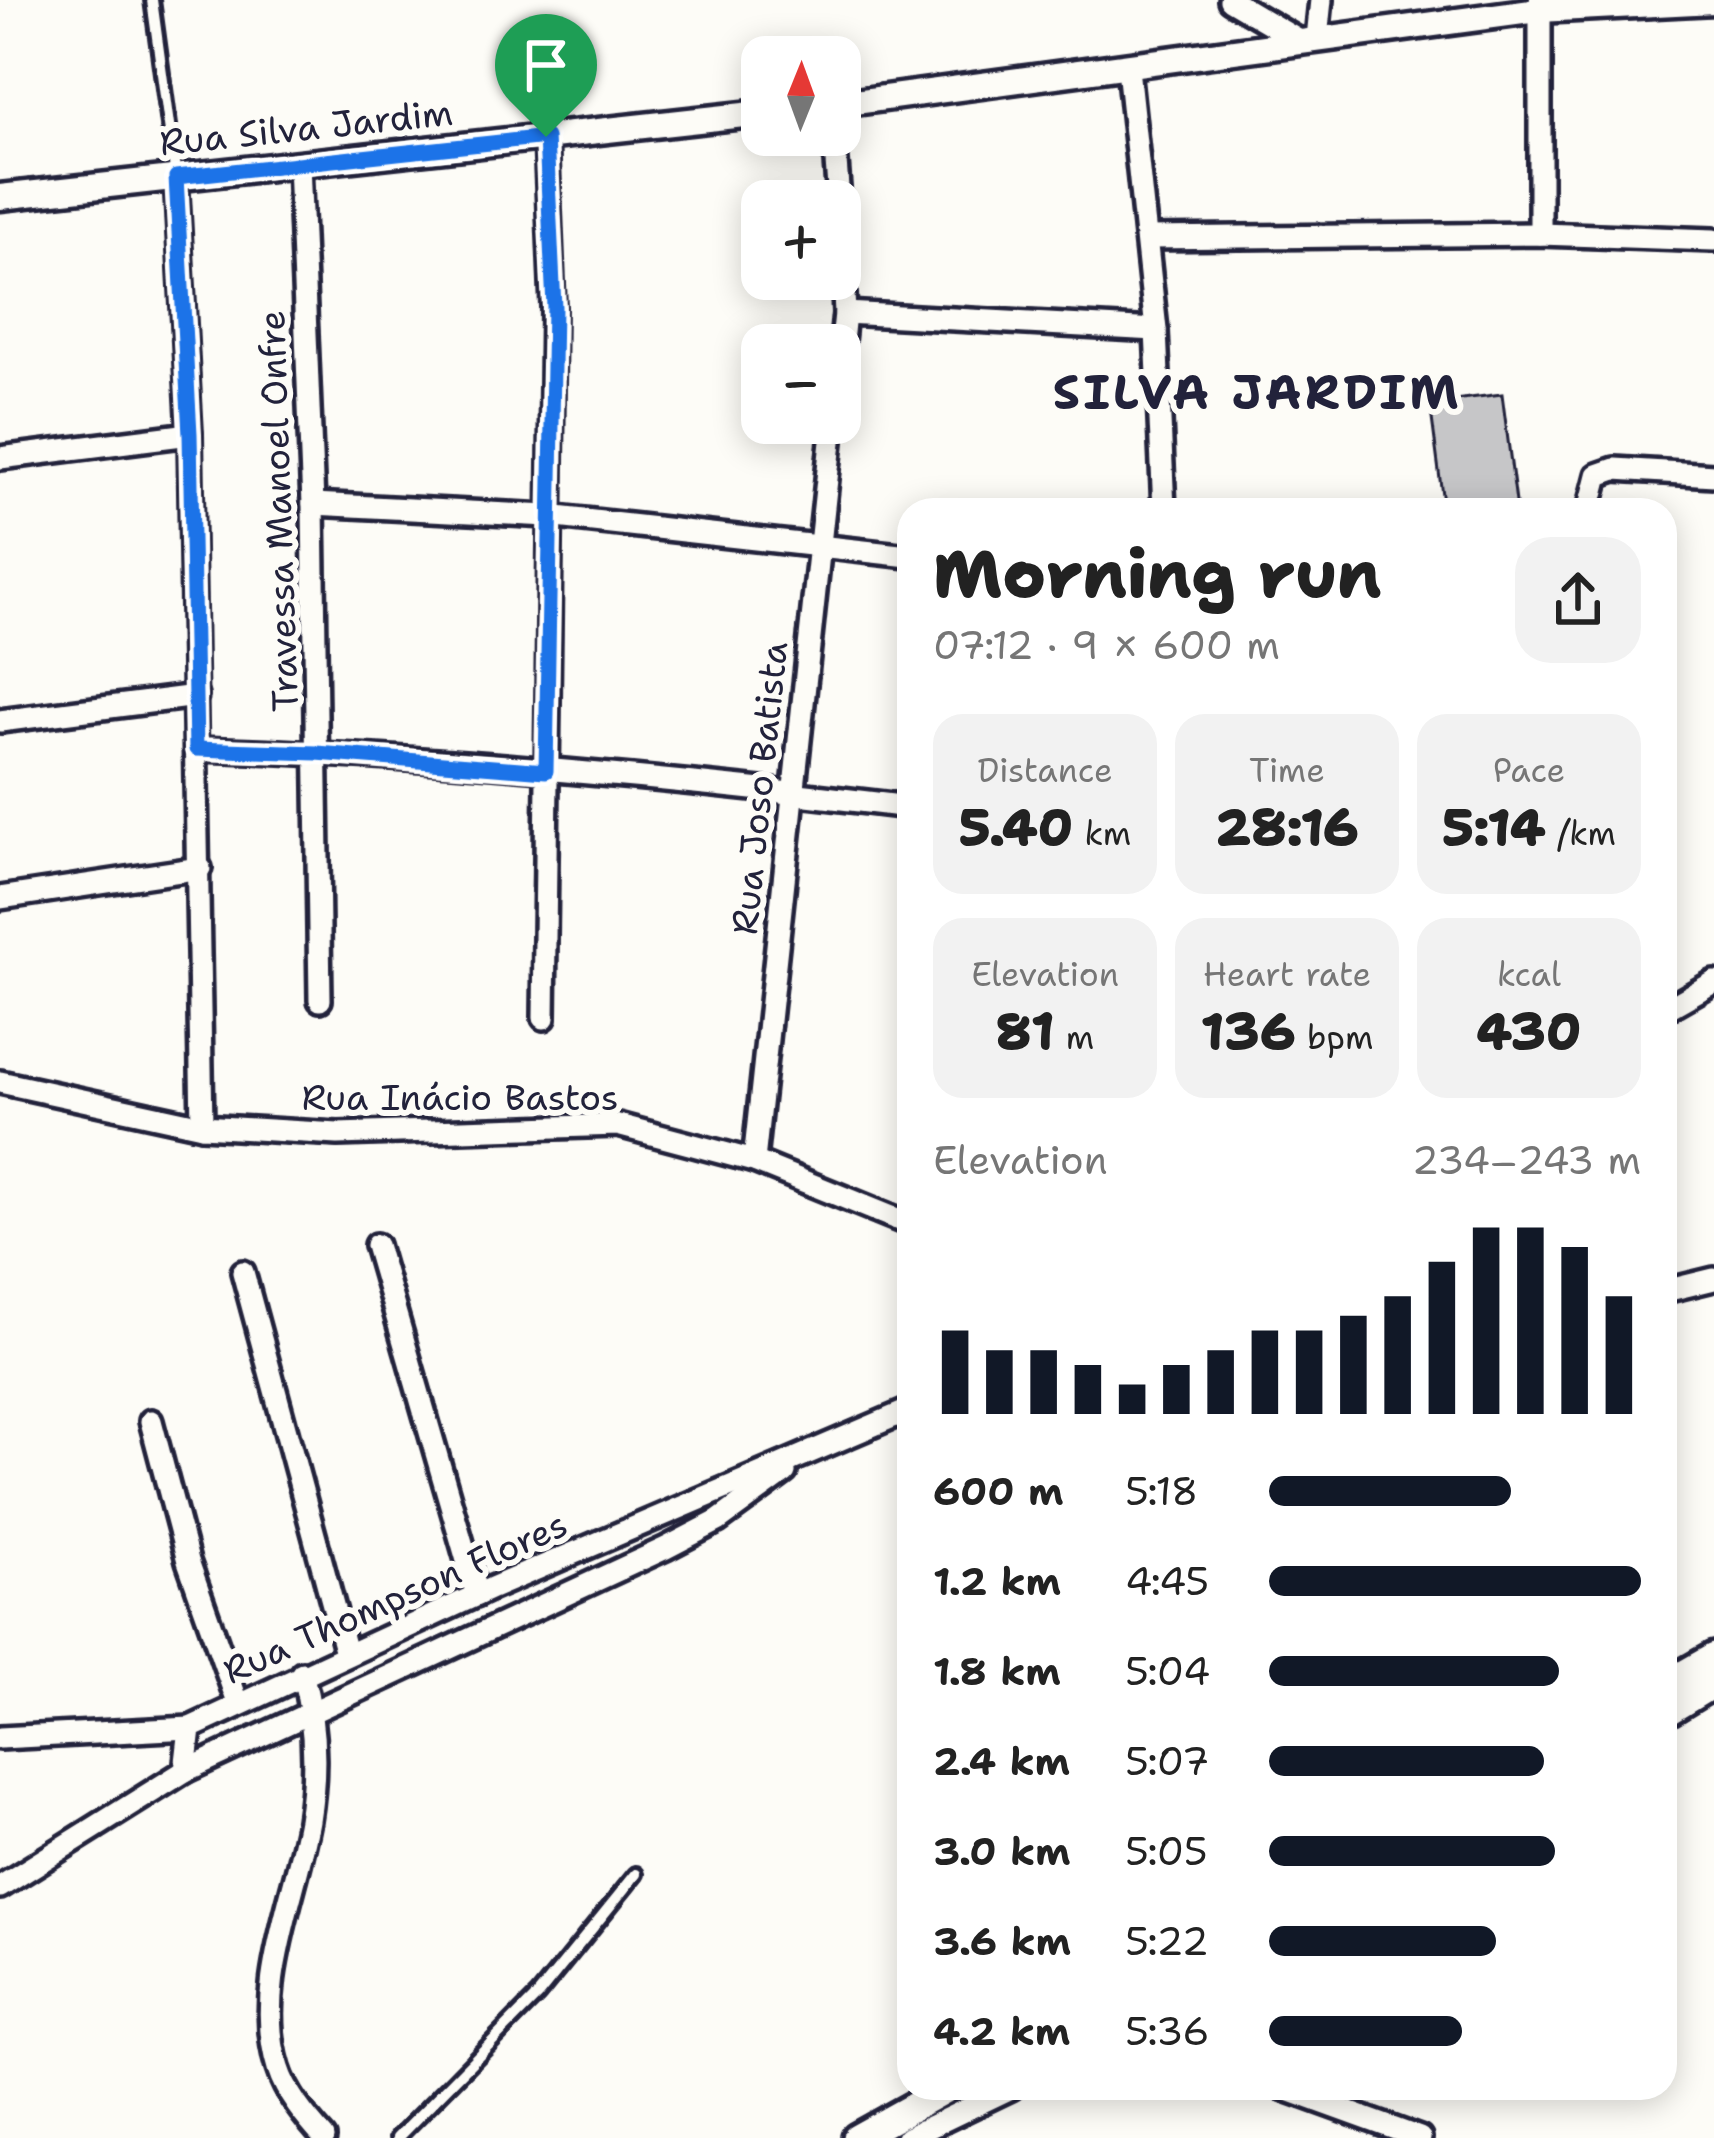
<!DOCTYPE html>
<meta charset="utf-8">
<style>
:root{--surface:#fff;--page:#f2f2f2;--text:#222;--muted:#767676;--accent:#111827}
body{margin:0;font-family:"Shantell Sans",sans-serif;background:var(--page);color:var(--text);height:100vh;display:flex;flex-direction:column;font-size:45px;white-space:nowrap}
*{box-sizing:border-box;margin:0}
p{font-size:39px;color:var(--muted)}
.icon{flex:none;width:66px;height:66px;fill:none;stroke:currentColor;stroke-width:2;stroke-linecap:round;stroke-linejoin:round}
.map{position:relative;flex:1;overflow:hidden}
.drawer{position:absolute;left:897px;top:498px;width:780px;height:1602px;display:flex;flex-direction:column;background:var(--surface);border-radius:36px;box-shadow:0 6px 30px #0003}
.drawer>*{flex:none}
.needle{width:78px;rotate:1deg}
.fabs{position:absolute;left:741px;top:36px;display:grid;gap:24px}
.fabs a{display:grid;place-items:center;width:120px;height:120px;border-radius:24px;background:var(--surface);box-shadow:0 6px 30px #0003;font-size:60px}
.pin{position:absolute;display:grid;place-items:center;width:102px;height:102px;color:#fff;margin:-123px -51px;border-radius:50% 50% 50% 0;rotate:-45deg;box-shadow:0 0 12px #0007}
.pin .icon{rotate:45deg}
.round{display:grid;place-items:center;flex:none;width:126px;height:126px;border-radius:36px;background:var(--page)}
.headline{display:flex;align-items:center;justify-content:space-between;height:204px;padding:0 36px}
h1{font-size:66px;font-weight:800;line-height:90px}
.stats{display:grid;grid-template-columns:repeat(3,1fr);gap:18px;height:204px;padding:12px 36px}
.stats div{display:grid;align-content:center;border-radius:30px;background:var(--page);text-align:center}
.stats b{font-size:51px;font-weight:800}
.stats small{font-size:33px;font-weight:400}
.stats p{font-size:33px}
.chart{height:336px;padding:24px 36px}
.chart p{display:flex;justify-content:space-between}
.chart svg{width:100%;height:216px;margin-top:12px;stroke:var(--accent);stroke-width:6}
ul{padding:0 36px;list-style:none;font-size:39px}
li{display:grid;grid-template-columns:192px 144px 1fr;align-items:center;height:90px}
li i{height:30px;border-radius:15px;background:var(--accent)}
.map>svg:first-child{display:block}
.building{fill:#c6c6c8;stroke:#22223b;stroke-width:3}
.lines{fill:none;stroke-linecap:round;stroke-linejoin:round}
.service-casing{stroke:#22223b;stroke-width:20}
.minor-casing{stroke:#22223b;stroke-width:30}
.tertiary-casing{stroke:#22223b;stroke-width:33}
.secondary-casing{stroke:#22223b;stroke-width:36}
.service{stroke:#fdfcf7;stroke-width:10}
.minor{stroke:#fdfcf7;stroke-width:21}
.tertiary{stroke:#fdfcf7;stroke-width:24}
.secondary{stroke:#fdfcf7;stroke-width:27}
.route-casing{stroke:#fff;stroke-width:24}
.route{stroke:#1a73e8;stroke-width:15}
.labels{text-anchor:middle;stroke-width:12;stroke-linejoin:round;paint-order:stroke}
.street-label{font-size:36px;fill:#22223b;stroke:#fdfcf7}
.district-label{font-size:48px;font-weight:bold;letter-spacing:3px;fill:#22223b;stroke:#fdfcf7}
</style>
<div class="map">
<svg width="1714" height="2138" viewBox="0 0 1714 2138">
<rect width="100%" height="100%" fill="#fdfcf7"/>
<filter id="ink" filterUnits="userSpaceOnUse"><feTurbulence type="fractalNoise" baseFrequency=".00833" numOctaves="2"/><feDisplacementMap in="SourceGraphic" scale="24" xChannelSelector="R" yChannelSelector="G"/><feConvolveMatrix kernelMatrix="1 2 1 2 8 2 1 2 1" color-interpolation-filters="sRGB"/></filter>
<g filter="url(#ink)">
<!-- building -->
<polygon class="building" points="1502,394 1517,510 1444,510 1430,403"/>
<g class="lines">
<defs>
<g id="service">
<polyline points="152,0 176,177"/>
<polyline points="397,2138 538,1995 636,1874"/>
</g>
<g id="minor">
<polyline points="1230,0 1298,40"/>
<polyline points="1540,0 1540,234"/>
<polyline points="1317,38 1321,0"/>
<polyline points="1128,68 1156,330 1164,510"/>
<polyline points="834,135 839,201"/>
<polyline points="299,164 313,504 320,1000"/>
<polyline points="176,177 190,434 202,1126"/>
<polyline points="840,219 845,313 840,361"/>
<polyline points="1148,238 1540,234 1714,240"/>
<polyline points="845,313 1156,330"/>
<polyline points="0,458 190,434"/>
<polyline points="313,504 548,516 909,556"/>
<polyline points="1589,510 1598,475 1615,469 1714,475"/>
<polyline points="0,721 196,696"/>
<path d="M196,749C434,756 673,778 909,807"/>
<polyline points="0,898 200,868"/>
<polyline points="1665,1010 1714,982"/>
<polyline points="544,1018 553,307 546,137"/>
<polyline points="0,1082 202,1126 338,1134 618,1125 754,1161 909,1224"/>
<polyline points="754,1161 833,423"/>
<polyline points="376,1245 477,1595"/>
<polyline points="243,1272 346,1653"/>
<polyline points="1665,1291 1714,1279"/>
<polyline points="151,1421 188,1561 238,1703"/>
<path d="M302,1673C316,1722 317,1770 309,1820C295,1899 253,1988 278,2068C286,2094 306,2118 324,2138"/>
<polyline points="0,1738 190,1728 492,1588 909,1410"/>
<polyline points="185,1771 666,1548 718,1521 785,1472"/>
<polyline points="0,1887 185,1771 190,1728"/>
<polyline points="1282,2088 1420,2138"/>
<polyline points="907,2138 1011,2088"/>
</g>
<g id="tertiary">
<polyline points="840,104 1539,10 1714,1"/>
<polyline points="0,197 762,113"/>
</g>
<g id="secondary">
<polyline points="1665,1685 1714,1657"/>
<polyline points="1665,1713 1714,1683"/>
<polyline points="857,2138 947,2088"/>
</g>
</defs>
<!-- service casing -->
<use href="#service" class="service-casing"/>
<!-- minor casing -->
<use href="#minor" class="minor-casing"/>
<!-- tertiary casing -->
<use href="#tertiary" class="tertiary-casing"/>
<!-- secondary casing -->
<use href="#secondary" class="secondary-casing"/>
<!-- service -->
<use href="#service" class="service"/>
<!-- minor -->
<use href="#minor" class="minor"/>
<!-- tertiary -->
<use href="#tertiary" class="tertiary"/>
<!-- secondary -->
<use href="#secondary" class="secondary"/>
</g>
</g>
<g class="lines" filter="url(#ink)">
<defs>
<polygon id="route" points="546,137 554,307 546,771 317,753 196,749 190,434 176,177"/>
</defs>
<!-- route casing -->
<use href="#route" class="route-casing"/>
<!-- route -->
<use href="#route" class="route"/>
</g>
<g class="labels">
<!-- street labels -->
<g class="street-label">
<text transform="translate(306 127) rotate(-6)" y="13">Rua Silva Jardim</text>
<text transform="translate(278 511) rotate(-92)" y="13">Travessa Manoel Onfre</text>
<text transform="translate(759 788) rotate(-84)" y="13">Rua Joso Batista</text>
<text x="460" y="1110">Rua Inácio Bastos</text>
<text transform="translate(395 1597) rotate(-24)" y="13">Rua Thompson Flores</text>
</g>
<!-- district labels -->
<g class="district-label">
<text x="1257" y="409">SILVA JARDIM</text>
</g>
</g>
</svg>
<div class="fabs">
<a><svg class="needle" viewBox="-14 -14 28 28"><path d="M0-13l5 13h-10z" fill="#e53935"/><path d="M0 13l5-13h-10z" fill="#767676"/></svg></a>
<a>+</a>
<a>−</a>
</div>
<div class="pin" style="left:546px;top:137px;background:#1e9e55"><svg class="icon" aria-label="arrive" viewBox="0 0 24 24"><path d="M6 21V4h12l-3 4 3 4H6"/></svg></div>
<section class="drawer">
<div class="headline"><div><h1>Morning run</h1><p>07:12 · 9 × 600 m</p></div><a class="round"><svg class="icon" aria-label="share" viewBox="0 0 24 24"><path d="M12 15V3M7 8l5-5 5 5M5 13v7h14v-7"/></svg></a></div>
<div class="stats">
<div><p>Distance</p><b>5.40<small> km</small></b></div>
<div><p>Time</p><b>28:16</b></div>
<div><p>Pace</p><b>5:14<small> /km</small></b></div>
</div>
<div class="stats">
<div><p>Elevation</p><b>81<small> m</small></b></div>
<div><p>Heart rate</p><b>136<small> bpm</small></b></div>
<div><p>kcal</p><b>430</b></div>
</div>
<div class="chart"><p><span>Elevation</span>234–243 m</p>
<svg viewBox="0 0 160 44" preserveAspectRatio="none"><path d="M5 44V27M15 44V31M25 44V31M35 44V34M45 44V38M55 44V34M65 44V31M75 44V27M85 44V27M95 44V24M105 44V20M115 44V13M125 44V6M135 44V6M145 44V10M155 44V20"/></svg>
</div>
<ul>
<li><b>600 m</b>5:18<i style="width:65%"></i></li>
<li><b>1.2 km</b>4:45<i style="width:100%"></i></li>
<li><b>1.8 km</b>5:04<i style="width:78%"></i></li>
<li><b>2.4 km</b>5:07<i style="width:74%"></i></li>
<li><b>3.0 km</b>5:05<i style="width:77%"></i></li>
<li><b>3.6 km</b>5:22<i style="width:61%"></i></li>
<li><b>4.2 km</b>5:36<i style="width:52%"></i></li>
</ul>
</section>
</div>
